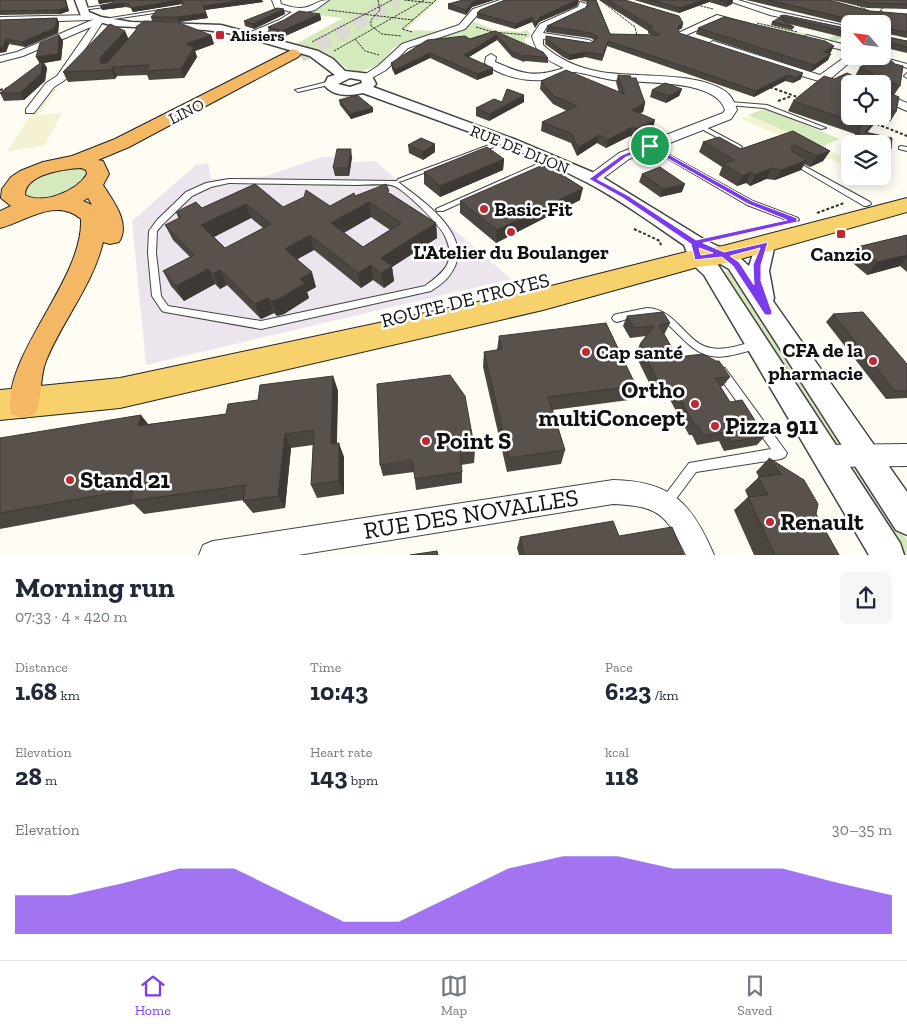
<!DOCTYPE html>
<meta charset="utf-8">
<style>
:root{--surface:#fff;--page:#f6f6f7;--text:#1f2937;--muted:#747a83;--line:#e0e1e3;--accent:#7c3aed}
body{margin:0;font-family:"Zilla Slab",serif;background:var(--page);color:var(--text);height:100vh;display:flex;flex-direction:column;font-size:19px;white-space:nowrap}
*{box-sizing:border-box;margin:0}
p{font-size:16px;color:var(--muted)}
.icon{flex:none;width:28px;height:28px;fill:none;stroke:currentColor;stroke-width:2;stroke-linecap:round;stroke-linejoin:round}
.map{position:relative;height:555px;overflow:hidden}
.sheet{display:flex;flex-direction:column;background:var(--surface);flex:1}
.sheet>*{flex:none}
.needle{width:32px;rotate:298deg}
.controls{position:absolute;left:841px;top:15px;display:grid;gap:10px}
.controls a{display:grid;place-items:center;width:50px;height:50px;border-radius:8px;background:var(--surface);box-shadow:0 2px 12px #0003;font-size:25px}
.pin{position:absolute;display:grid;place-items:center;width:42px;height:42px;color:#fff;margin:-21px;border:2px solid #fff;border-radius:50%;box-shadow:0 1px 5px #0007}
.round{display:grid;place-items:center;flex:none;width:52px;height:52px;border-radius:8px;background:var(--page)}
.summary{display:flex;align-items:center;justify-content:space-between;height:85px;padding:0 15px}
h1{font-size:28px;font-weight:700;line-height:38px}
.metrics{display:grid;grid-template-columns:repeat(3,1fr);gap:8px;height:85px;padding:5px 15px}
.metrics div{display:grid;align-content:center}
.metrics b{font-size:25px;font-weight:700}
.metrics small{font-size:14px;font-weight:400}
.metrics p{font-size:14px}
.chart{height:140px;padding:10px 15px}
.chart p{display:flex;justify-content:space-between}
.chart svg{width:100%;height:90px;margin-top:5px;fill:var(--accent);opacity:.7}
.menu{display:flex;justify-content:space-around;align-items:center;height:70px;border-top:1px solid var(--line);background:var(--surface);font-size:14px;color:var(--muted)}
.menu a{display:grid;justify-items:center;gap:2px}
.menu .on{color:var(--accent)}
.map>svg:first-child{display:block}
.industrial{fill:#ede5ee}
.farmland{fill:#f5f1d3}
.green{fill:#d4e9bc}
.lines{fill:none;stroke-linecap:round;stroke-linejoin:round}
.trunk-tunnel{stroke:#dbd9d1;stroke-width:14;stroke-dasharray:14 7;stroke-linecap:butt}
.service-casing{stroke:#434343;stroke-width:2}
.minor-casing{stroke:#434343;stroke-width:2}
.tertiary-casing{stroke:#434343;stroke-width:3}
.primary-casing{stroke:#212121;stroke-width:2}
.trunk-casing{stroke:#212121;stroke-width:2}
.path-far1{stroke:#323232;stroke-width:1;stroke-dasharray:2.5 1;stroke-linecap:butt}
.path{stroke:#323232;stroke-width:2;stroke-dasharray:3 2;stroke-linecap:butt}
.service{fill:#fff;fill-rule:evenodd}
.minor{fill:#fff;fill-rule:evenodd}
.tertiary{fill:#fff;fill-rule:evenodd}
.primary{fill:#f6d16c;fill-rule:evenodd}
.trunk{fill:#f4b865;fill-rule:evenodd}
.wall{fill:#4c4641;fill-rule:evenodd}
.shaded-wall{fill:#3e3935}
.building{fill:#58514c;stroke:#3e3935;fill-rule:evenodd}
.route{fill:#7c3aed;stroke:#fff;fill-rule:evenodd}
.poi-dot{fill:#be2933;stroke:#fff;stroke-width:2}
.labels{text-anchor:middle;stroke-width:5;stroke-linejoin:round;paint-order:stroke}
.far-poi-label{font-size:16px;font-weight:bold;fill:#101010;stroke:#fff;text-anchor:start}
.far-street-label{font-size:16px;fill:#101010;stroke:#fff}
.poi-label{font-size:20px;font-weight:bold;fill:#101010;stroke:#fff;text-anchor:start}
.street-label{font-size:20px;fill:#101010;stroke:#fff}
.near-poi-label{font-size:24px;font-weight:bold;fill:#101010;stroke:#fff;text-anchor:start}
.near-street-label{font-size:24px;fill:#101010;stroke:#fff}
</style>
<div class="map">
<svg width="907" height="555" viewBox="0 0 907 555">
<rect width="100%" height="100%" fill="#fffcf3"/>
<!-- industrial -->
<polygon class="industrial" points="353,156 352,162 375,161 511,279 146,365 132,221 196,165 208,163 211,179 266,176 322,157"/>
<!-- farmland -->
<g class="farmland">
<polygon points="58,88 38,115 62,113 45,145 7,152 29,117 50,90"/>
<polygon points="749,116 850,160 850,163 846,166 742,119"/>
</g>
<!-- green -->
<g class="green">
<polygon points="330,0 438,0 405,30 443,31 393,48 380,65 359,72 348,69 323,52 294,45 343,18 309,14"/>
<polygon points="472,21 494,30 522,32 526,30 530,33 529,38 524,38 526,46 495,35 448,47 426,41 459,31"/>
<polygon points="765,24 828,39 842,30 849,32 836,41 850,45 850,48 761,26"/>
<polygon points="767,108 839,139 821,147 748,115"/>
<polygon points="82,167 89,174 75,190 40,201 23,197 22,187 44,172"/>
<polygon points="734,271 848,450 835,451 721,272"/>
<polygon points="842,461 854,461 907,540 907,555 903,555"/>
</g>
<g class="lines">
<!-- trunk-tunnel -->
<polyline class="trunk-tunnel" points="300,56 397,0"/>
<defs>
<g id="service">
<polygon points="111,4 112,6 82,10 80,9"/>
<polygon points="167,9 168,11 100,21 98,20"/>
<polygon points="870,56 878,56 907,64 907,68"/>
<polygon points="907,73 907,78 904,76"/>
<polygon points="331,81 333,82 333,84 298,92 295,90"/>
<polygon points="730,102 767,105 826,128 821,129 764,108 728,105 727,104"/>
<polygon points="700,124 741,146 742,147 739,149 737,148 698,127 698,125"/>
<path d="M505,139L508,141L507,142L402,181L398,182C424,202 479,238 449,276C445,282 437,287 431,291L261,329L165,312L162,311L152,296L148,253L149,231L157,220L186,192L206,183L229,179L397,181L398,179ZM229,183C271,184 313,184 356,185C363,185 388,183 394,186C405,190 440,225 445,236C457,262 444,272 425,286L261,321L168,306L161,296L156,253L157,231L163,224L192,196L211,187Z"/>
<polygon points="650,144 753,201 798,218 799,220 795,222 792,222 747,205 648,147 648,145"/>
<polygon points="901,146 907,147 907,151 899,149 899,147"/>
<polygon points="551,158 554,160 553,161 443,211 437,211 436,209"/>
<polygon points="793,160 870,202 871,204 867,206 864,206 791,163 791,161"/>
<path d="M647,308C677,309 686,344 711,348C726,351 742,344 757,341L761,342L762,345L761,348L757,349C742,352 726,359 711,356C684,351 673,319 651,316C640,314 628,319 617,322L614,321L612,318L614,315L617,314Z"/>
<polygon points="721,367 725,368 787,453 785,457 781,459 696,472 670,507 666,509 662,507 660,503 662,499 689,463 771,449 717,374 716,371 717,368"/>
</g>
<g id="minor">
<path d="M272,0H280L281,4C291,7 300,10 310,6C317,3 320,0 329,0L315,10L302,13L285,24L245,41H239V37L279,20L292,12L275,8Z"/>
<polygon points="500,0 512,0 479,13 465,29 408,48 386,70 370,79 362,79 361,77 378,66 402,44 459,25 473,9"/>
<polygon points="726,0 738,0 775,11 850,27 850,33 770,15"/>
<path d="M580,2L587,4L585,10L546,28L543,33L589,40L594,43L589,46L543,39V45C559,60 579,68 601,72C637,78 694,71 725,91C731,95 735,103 737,110L731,119L629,159L598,182H588L586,179L588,176L619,153L723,113L725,110C716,78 640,84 613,80C600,78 588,74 575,72C568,71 557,77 550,79C531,83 499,77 485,63L486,57L491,54L496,57L495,62C523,74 534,78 564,68C545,59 537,55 532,36L540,24L578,7Z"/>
<polygon points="93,15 93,19 90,20 0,23 0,17"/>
<polygon points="717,15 750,24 746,27 718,21 684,36 676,34"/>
<polygon points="97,18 104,20 65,80 54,87 34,113 26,113 26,109 46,83 57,76 91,27 23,56 0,62 0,56 17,52"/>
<polygon points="807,35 850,46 850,52 804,40 802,38"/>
<polygon points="713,41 820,75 849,54 850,56 857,56 829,80 819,81 750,61 710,46 708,44"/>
<polygon points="882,92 907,103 907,111 882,100"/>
<polygon points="907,444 907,466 826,467 818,464 814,456 818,448 826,445"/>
<path d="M613,480C671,481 692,503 714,555H686C666,514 659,506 613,504L298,555H199L203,545L213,541Z"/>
</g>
<path id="tertiary" d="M75,0H85L89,12L101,17L131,22L221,25L318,51L333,59L345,71L371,74L376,84L373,87L514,139L599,175L705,240L738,256L749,266L758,239L765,237L772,239L775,244L769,271L774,298L773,301L907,492V535L896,530L729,269L712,259L718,265L900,543L904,555H869L704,275L691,263L684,245C653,224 622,201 588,183C517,146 438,121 363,93C349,96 334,97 324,85L328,77L335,75L310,56L234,34L206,30L113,26L81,16ZM350,78L361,80L362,83L350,87L338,84Z"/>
<polygon id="primary" points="907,198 907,212 723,264 698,267 543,310 120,408 0,420 0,390 120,378 543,288 698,249 723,246"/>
<path id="trunk" d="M293,49L298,51L301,54L298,57L129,147L98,160L103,161L109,174L103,185C113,201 131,223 119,242L110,244L103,242C93,285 62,321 46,361C39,378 43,397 35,414L23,418L11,414C0,358 84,280 81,219C56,197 26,221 0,228V211L11,206L1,198L2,189L11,177L20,171L43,162L72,156L115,139ZM81,168L86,170L87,174C77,191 43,205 25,195C25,174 64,169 81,168ZM88,198L92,205L83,201Z"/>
</defs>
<!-- service casing -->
<use href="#service" class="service-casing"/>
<!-- minor casing -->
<use href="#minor" class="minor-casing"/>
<!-- tertiary casing -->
<use href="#tertiary" class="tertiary-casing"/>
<!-- primary casing -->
<use href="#primary" class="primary-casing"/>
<!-- trunk casing -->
<use href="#trunk" class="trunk-casing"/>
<!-- path-far1 -->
<g class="path-far1">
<polyline points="378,0 380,10 371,20 371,26 382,34 401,36"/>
<polyline points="404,0 433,3"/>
<polyline points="600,0 635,27 637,36"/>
<polyline points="832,0 840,1"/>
<polyline points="697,5 713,9"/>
<polyline points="857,5 869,11"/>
<polyline points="328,10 413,20"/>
<polyline points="867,12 883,12 880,10 883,8"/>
<polyline points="757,23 798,32"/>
<polyline points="476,27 493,32 527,35"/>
<polyline points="412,32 402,29 436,0"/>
<polyline points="355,39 365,51 379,55"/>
<polyline points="312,42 392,0"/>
<polyline points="334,51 424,0"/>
</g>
<!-- path -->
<g class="path">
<polyline points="770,87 800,98"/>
<polyline points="0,90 9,88"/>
<polyline points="778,101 792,96"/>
<polyline points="872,122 907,136"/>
<polyline points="817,213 844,203"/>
<polyline points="634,229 660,241 661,246"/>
</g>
<!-- service -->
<use href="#service" class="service"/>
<!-- minor -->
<use href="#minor" class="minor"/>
<!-- tertiary -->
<use href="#tertiary" class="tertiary"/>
<!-- primary -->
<use href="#primary" class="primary"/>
<!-- trunk -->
<use href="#trunk" class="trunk"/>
</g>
<!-- wall -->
<g class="wall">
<polygon points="0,0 66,0 69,11 60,14 0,15"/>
<polygon points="98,0 262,0 263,2 205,10 208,18 179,22 152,21 151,17 182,6 182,4 133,12 131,8 125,7 102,10 113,2 99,4"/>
<polygon points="463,0 494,0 472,7 466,15 448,9 448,4"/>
<polygon points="505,0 596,0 610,34 651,35 648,33 648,31 599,0 625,0 683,23 682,28 678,30 679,33 801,79 793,83 785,81 754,97 607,46 602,61 585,57 569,60 563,57 545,44 546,36 591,43 594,40 590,38 546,32 547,26 587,7 587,2 579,0 577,6 539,22 535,28 532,22 515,29 477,18 477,13"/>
<polygon points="634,0 733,0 732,4 726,7 709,2 679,13"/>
<polygon points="746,0 829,0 870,11 907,14 907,38 884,33 883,36 907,41 907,53 882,47 882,24 850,24 850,25"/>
<polygon points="833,0 907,0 907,9 867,8"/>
<polygon points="285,14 254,29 245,26 244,21"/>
<polygon points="320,14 321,20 283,37 269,33 268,27"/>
<polygon points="780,16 850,29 850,39 789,24 794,27 792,30 771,25 772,22 779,19"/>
<polygon points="57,18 59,23 58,33 25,47 9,44 6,52 0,20"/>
<polygon points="698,28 831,52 829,54 828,60 811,72 696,34"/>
<polygon points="136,30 211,35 214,44 195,51 197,57 184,78 149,80 147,75 117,76 115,79 68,82 63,72 125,31 128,39"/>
<polygon points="495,31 548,58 548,63 525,61 524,62 512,57 497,40 469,57 493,74 477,80 430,58 395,75 392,69 391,63"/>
<polygon points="59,35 63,41 61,60 44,63 47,68 45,81 24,100 4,101 0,93 40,64"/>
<path d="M860,67L900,86L894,95L896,112L890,122L880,118L867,132L891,149L883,160H882V144H852L855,134L788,111L793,101L834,79L855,76ZM882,84V116H850Z"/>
<polygon points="618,75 630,78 645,103 643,112 639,113 653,129 633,138 630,136 606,148 597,143 577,156 571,143 541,131 542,122 567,111 553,104 540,89 541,81 619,93 616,82"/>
<polygon points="682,89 679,96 666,103 650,97 652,90"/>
<polygon points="339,100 373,108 373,112 351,119 340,105"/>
<polygon points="502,102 524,102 489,121 476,116 476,108"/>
<polygon points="793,131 830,151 823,161 810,167 804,164 801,170 775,180 766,179 750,186 746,183 737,186 719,175 722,167 699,152 703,142 741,149"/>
<polygon points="435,144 435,152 423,160 409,153 408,145"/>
<polygon points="352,157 349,176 335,176 333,168"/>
<polygon points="504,159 503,170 440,197 424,184 424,172"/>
<polygon points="642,174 682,192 660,197 639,182"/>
<path d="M255,184L283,207L330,206L355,196L390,193L436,223L437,238L392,267L394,281L384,288L373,280L361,288L314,250L297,259L316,287L307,292L309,298L284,314L277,316L274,313L261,319L227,285L220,289L215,284L184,301L171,286L163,271L190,257L173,240L165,225L179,219L176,212L202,208ZM371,217L390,230L363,247L344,233ZM251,218L263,228L225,248L214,237Z"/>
<polygon points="580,200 496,243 460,213 460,201"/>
<polygon points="907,235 907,272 900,266 867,275 848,259 857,247"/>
<polygon points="833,314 907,364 907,398 886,399 826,322"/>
<polygon points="627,316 670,323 665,333 664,334 677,357 730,377 723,386 720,387 730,402 765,436 757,445 724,451 719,441 697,445 692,435 689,435 668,396 656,397 635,354 640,344 646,336 630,338 623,326"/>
<polygon points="499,336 636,386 629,400 553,410 565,450 561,464 507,472 483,367 484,352 497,350"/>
<polygon points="333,376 338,391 337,443 344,457 344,494 317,498 311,485 313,445 291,448 285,508 253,513 243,501 244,500 144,514 134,504 0,529 0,438 149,424 226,414 258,400"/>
<polygon points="475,451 474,463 461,465 462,472 462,483 416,490 414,472 383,476 380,465"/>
<polygon points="769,458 816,514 839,555 754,555 734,510 748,497 745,490 759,477 756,472"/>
<polygon points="619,536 684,555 519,555 517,548 520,537"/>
</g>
<!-- shaded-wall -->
<g class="shaded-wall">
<polygon points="65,0 66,0 69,11 60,14 58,10"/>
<polygon points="98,0 112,0 113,1 99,4"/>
<polygon points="180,0 182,4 133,12 131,8"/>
<polygon points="244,0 262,0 263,2 204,10 203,6"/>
<polygon points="480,0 494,0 472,7 466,15 466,10 473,2"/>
<polygon points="578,0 579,0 577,6 539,22 535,28 536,23 540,17"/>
<polygon points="703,0 709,0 709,2 679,13 680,8"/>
<polygon points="732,0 733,0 732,4 726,7 727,2"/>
<polygon points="124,3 125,7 102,10 100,6"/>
<polygon points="284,9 285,14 254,29 253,24"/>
<polygon points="206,13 208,18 179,22 178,17"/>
<polygon points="320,14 321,20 283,37 282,31"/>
<polygon points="532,17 532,22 515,29 516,24"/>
<polygon points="57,18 59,23 58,33 25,47 22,42"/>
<polygon points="683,23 682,28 676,32 678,27"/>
<polygon points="125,31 129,40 105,70 100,58"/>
<polygon points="59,35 63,41 61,60 44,63 47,68 45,81 24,100 20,93 40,64 36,57"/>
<polygon points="211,35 214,44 195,51 197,57 184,78 181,69 186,44"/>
<polygon points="497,35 497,40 464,60 464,55"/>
<polygon points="6,39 9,44 6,52 0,53 0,48"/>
<polygon points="608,41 607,46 602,61 603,55"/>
<polygon points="834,46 831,52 820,58 823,52"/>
<polygon points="586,52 585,57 569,60 570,55"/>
<polygon points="430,53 430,58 395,75 395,70"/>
<polygon points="831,54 828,60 811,72 814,65"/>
<polygon points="113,67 117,76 115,79 111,70"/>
<polygon points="493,68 493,74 477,80 478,74"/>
<polygon points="803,73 801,79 793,83 796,78"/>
<polygon points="788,75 785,81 754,97 756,91"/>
<polygon points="682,89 679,96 666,103 669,96"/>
<polygon points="524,95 524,102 489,121 490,114"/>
<polygon points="645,103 643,112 630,118 632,110"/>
<polygon points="373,108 373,112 351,119 350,114"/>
<polygon points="879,116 881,116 859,142 865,132"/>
<polygon points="655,120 653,129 633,138 636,129"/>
<polygon points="632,127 630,136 606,148 608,140"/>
<polygon points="599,135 597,143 577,156 578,148"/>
<polygon points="435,144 435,152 423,160 423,152"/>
<polygon points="351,149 352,157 349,176 348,168"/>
<polygon points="830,151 823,161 810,167 816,156"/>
<polygon points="504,159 503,170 440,197 440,186"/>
<polygon points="807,160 801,170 775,180 781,170"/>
<polygon points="772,168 766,179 750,186 755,175"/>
<polygon points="751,172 746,183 737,186 743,176"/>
<polygon points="685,184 682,192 660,197 663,189"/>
<polygon points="583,188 580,200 496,243 497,230"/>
<polygon points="369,202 371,217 334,238 331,223"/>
<polygon points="246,204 251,218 208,240 201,225"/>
<polygon points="436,223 437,238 392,267 394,281 384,288 381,273 381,258"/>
<polygon points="310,235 314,250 289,264 285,249"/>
<polygon points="907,255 907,258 900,266 867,275 877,262"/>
<polygon points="371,265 373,280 361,288 358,273"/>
<polygon points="208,269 215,284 184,301 176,286"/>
<polygon points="220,270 227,285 220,289 213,274"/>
<polygon points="312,272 316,287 307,292 309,298 284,314 277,316 271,301 300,279"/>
<polygon points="268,298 274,313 261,319 255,304"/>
<polygon points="333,376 338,391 336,458 331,444"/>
<polygon points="141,415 153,430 138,426"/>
<polygon points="285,434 291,448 285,508 278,496"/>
<polygon points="339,443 344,457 344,494 339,481"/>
</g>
<!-- building -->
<g class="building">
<polygon points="0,0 65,0 67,7 58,10 0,11"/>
<polygon points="114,0 244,0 203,6 206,13 178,17 151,17 157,10 182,6 183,3 180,0 131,8 129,4 124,3 100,6 112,3"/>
<polygon points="463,0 480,0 473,2 466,10 448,4"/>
<polygon points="505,0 578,0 540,17 536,23 532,17 516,24 477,13 480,10"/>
<polygon points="588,0 596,0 610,34 660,35 649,28 653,27 608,0 625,0 679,16 683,23 678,27 679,33 803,73 796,78 788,75 756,91 608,41 603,55 586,52 570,55 564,52 546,39 546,36 591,43 598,37 591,33 547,26 587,7"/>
<polygon points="651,0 703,0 680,8"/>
<polygon points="720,0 732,0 727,2"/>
<polygon points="768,0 829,0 870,11 907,14 907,32 885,28 883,36 907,41 907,47 882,41 882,24 854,24 853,20"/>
<polygon points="855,0 907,0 907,4 870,3"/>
<polygon points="277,8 284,9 253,24 244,21"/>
<polygon points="299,11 320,14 282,31 268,27 284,20"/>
<polygon points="784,15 850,29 850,33 780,16"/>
<polygon points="724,17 825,41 834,46 823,52 831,54 814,65 698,28"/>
<polygon points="57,18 55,28 22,42 6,39 3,47 0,48 0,20"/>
<polygon points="779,18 794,27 772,22"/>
<polygon points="144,21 177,22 211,35 186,44 194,47 181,69 145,71 149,65 113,67 111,70 63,72 110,24 125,31 100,58 101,63 107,63 136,30 136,27"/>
<polygon points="495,31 543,52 548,58 525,55 525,57 512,52 497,35 464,55 493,68 478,74 430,53 395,70 391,63 427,40 465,36 470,39"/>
<polygon points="59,35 58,54 36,57 40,43"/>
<polygon points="886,56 895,64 903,66 900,86 889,81 886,83 887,92 899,97 896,112 886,108 882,112 882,84 850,84 850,116 879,116 865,132 892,138 891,149 882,147 882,144 867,144 857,141 861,124 793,101 824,76 834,79 847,73 856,77 873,76 872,73 860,67"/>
<polygon points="43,61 41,74 20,93 0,93"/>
<polygon points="566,70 624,94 618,75 631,76 630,78 636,78 645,103 632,110 655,120 636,129 632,127 608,140 599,135 578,148 572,134 542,122 577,106 554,96 541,81"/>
<polygon points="665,83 682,89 669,96 652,90"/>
<polygon points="507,89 524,95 490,114 476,108 494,99 502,102"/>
<polygon points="357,95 373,108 350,114 339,100"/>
<polygon points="793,131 830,151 816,156 794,145 791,148 792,151 807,160 781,170 772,168 755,175 751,172 743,176 723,164 734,160 703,142 719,137 741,149"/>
<polygon points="421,138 435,144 423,152 408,145"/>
<polygon points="487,147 504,159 440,186 424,172"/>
<polygon points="337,149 351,149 348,168 333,168"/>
<polygon points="545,164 583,188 497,230 460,201"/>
<polygon points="660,167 685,184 663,189 642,174"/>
<path d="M255,184L283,207L304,197L306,190L330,206L354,193L355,196L386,184L389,191L387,192L436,223L381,258L392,266L381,273L371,265L358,273L310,235L285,249L312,272L300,279L305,283L279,299L271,301L268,298L255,304L220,270L213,274L208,269L176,286L163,271L194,255L165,225L181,217L176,212L196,202L202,208ZM369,202L401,223L363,247L331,223ZM246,204L271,224L225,248L201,225Z"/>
<polygon points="907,235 907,255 877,262 857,247"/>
<polygon points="663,312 670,323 659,325 677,357 703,354 716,361 719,361 730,377 715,378 730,402 742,400 765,436 731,442 726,432 703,436 698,426 695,426 673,386 661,388 640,344 654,326 634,328 627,316"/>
<polygon points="863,312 907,364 907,391 895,391 833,314"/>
<polygon points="606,323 636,386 548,397 565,450 509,458 484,352 502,349 499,336"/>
<polygon points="450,375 465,396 475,451 460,454 462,472 415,479 412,460 380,465 377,384"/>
<polygon points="333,376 331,444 339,443 339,481 311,485 314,430 285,434 278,496 243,501 246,485 130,501 134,489 0,513 0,438 141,415 138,426 226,414 228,404 258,400 260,385"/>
<polygon points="769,458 804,480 818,504 816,514 839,555 775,555 748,497 768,495 758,477 781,474"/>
<polygon points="613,521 619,536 672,527 684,555 524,555 520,537"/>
<polygon points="437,551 438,555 410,555"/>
</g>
<!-- route -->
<path class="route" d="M650,144L752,201L797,218V222L703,243L724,252L768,242L761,265V281L772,312L771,315H765L733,266L722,257L695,260L691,244L623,198L589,179L622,155ZM649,148L748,204L787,220L696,240L627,195L597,179L626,157ZM699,248L713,253L701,255ZM760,248L753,265L754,285L739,262L730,256Z"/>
<!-- markers -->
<g class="poi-dot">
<rect x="215" y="30" width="10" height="10" rx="2.5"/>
<circle cx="484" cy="209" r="5"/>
<circle cx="511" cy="232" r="5"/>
<rect x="836" y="229" width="10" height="10" rx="2.5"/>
<circle cx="586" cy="352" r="5"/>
<circle cx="873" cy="361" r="5"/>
<circle cx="695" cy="404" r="5"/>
<circle cx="715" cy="426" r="5"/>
<circle cx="426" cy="441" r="5"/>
<circle cx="70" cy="480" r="5"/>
<circle cx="770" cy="522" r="5"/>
</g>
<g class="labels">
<!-- far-poi labels -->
<g class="far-poi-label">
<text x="230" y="41">Alisiers</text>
</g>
<!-- far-street labels -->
<g class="far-street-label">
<text transform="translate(186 111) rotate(-27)" y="6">LINO</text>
<text transform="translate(520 149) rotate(22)" y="6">RUE DE DIJON</text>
</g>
<!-- poi labels -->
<g class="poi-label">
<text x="494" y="216">Basic-Fit</text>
<text x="511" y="259" text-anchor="middle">L'Atelier du Boulanger</text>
<text x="841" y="261" text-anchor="middle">Canzio</text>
<text x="863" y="357" text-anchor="end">CFA de la<tspan x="863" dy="23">pharmacie</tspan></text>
<text x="596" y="359">Cap santé</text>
</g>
<!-- street labels -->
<g class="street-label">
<text transform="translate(465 300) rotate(-14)" y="7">ROUTE DE TROYES</text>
</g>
<!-- near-poi labels -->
<g class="near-poi-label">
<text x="685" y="398" text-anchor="end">Ortho<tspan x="685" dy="28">multiConcept</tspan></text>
<text x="725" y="434">Pizza 911</text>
<text x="436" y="449">Point S</text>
<text x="80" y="488">Stand 21</text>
<text x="780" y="530">Renault</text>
</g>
<!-- near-street labels -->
<g class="near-street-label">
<text transform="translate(471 514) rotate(-9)" y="8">RUE DES NOVALLES</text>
</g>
</g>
</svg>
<div class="controls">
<a><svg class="needle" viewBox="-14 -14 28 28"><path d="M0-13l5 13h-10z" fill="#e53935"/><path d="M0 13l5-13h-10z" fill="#747a83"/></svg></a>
<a><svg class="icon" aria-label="locate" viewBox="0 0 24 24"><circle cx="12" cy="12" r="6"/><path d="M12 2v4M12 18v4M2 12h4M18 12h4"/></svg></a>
<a><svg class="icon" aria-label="layers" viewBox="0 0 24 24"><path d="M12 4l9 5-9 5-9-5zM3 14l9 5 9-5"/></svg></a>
</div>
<div class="pin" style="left:650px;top:146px;background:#1e9e55"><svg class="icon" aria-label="arrive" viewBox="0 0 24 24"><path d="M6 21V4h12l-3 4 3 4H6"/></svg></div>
</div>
<section class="sheet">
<div class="summary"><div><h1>Morning run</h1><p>07:33 · 4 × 420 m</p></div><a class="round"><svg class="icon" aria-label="share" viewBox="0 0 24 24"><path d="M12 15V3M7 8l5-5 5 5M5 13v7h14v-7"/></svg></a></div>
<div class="metrics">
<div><p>Distance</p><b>1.68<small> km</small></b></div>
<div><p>Time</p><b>10:43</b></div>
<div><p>Pace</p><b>6:23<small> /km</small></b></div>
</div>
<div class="metrics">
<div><p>Elevation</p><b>28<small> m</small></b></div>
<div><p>Heart rate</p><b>143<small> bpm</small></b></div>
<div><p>kcal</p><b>118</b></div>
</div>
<div class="chart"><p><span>Elevation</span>30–35 m</p>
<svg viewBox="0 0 160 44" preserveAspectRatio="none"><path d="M0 44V25L10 25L20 19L30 12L40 12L50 25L60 38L70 38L80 25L90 12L100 6L110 6L120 12L130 12L140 12L150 19L160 25V44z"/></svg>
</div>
</section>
<nav class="menu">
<a class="on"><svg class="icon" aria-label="home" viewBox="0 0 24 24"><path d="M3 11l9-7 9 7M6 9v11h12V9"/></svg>Home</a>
<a><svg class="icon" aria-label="map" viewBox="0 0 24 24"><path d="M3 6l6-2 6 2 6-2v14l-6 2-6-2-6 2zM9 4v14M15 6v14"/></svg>Map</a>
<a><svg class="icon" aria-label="saved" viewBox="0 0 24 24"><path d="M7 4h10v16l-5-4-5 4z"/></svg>Saved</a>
</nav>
